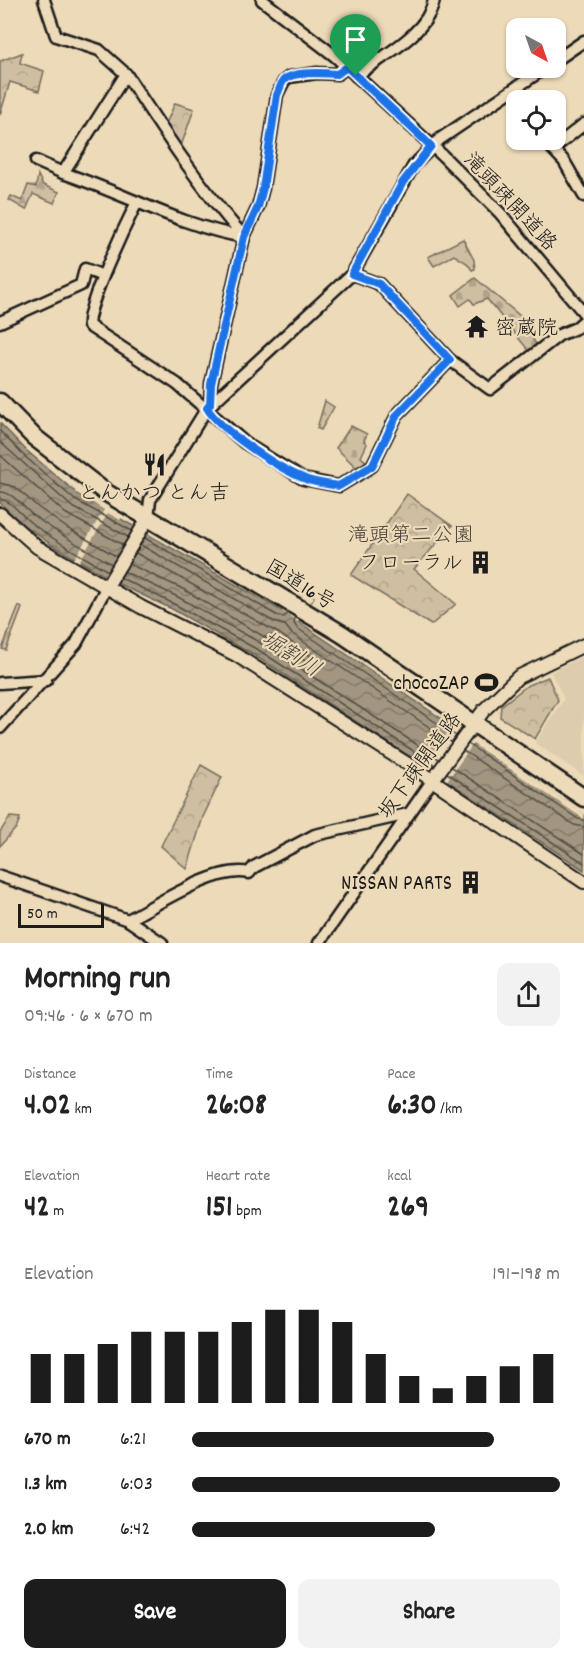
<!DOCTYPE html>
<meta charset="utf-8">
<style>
:root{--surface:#fff;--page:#f2f2f2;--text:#222;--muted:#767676;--accent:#1c1c1c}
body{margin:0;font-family:Dekko,"Klee One",sans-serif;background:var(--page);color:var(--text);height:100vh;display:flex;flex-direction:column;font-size:22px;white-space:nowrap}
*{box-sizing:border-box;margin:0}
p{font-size:20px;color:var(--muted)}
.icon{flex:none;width:33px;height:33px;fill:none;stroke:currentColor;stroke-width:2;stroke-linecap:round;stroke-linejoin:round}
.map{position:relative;height:943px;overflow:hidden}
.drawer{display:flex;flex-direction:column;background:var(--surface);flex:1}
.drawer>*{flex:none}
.needle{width:39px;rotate:140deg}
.buttons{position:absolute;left:506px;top:18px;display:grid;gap:12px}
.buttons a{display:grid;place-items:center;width:60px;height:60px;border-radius:12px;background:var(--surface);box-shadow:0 2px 4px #0004;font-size:30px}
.scale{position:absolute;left:18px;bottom:15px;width:86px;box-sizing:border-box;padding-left:6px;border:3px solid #1c1c1c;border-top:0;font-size:16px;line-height:21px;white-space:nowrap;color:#1c1c1c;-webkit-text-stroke:4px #eddab8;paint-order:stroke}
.pin{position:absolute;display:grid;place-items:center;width:51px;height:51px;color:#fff;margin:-62px -26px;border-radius:50% 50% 50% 0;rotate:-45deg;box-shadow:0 0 6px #0007}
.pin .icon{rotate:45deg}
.round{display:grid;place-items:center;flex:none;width:63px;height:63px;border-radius:12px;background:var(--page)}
.head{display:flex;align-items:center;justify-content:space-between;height:102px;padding:0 24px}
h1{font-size:33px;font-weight:800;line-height:45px}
.stats{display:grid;grid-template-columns:repeat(3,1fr);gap:9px;height:102px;padding:6px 24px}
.stats div{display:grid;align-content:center}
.stats b{font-size:30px;font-weight:800}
.stats small{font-size:16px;font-weight:400}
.stats p{font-size:16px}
.chart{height:168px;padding:12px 24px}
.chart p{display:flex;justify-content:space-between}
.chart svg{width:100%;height:108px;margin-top:6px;stroke:var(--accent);stroke-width:6}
.primary-button{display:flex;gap:12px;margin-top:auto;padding:12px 24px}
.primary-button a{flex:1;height:69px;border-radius:12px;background:var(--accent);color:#fff;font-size:24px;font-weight:800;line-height:69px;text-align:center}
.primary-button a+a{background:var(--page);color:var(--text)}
ul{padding:0 24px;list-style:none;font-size:20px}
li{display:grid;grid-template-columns:96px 72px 1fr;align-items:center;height:45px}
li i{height:15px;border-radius:8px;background:var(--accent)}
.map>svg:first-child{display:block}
.built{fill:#ddccad}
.forest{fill:url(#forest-firs);stroke:#766d5e;stroke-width:1.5}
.cemetery{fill:url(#cemetery-stones);stroke:#766d5e;stroke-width:1.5}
.park{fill:url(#park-crowns);stroke:#766d5e;stroke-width:1.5}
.water{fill:url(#water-waves);stroke:#6c6558;stroke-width:1.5}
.pier{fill:#eddab8}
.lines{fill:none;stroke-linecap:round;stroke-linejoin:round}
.shore{stroke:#524d44;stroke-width:1.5}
.minor-casing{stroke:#1c1c1c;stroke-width:15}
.tertiary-casing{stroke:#1c1c1c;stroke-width:16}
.trunk-casing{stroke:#1c1c1c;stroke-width:21}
.minor{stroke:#eddab8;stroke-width:10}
.tertiary{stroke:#eddab8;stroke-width:12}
.trunk{stroke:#eddab8;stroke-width:16}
.route-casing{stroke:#fff;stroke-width:12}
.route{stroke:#1a73e8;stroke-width:8}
.labels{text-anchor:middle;stroke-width:4.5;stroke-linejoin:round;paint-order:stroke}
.street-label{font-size:21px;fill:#1c1c1c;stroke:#eddab8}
.poi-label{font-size:21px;fill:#1c1c1c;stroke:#eddab8;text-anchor:end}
.park-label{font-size:21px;fill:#49443d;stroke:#eddab8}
.water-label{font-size:22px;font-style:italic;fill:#4b473f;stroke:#eddab8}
</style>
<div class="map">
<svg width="584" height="943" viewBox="0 0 584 943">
<defs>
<pattern id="forest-firs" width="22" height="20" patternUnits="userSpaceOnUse" patternTransform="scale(1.5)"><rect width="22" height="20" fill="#cfbea1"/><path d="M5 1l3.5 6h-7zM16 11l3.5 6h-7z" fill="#b1a38a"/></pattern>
<pattern id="cemetery-stones" width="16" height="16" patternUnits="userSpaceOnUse" patternTransform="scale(1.5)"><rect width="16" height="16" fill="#cfbea1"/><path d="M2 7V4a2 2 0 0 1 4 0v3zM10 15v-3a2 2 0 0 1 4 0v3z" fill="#b1a38a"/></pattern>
<pattern id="park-crowns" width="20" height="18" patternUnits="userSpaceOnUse" patternTransform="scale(1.5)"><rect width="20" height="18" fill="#cfbea1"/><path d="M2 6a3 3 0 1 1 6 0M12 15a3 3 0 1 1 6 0" fill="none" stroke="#b1a38a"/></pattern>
<pattern id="water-waves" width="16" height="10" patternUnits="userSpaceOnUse" patternTransform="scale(1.5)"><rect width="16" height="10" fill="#a29680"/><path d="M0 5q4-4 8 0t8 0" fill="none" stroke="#837a68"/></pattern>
</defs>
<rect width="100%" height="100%" fill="#eddab8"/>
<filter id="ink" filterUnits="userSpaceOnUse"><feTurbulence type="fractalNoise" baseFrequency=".0167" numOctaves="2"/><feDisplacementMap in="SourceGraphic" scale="12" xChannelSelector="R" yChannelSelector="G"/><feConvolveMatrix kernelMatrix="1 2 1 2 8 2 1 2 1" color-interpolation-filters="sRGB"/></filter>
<g filter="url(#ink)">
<!-- built -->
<polygon class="built" points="584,656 584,776 535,743 564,699 551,672"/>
<!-- forest -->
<g class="forest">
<polygon points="38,175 43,185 59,192 54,203 33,194 26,210 9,200 11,196 22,201 28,185 36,187"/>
<polygon points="463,239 474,260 475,269 472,270 467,263 454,255 434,266 428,257"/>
<polygon points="325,401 334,407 321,430 317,428"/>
<polygon points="19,606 22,608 6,650 2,649"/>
<polygon points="10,817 20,818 17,827 0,846 0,832"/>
</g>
<!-- cemetery -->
<g class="cemetery">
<polygon points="475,278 520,316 537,346 529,351 487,299 474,304 470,299 460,306 453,295"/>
<polygon points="351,426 367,434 364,441 367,444 361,457 368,463 358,469 336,448"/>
</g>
<!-- park -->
<g class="park">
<polygon points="22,53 20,63 44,71 39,91 10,82 0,115 0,61"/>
<polygon points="175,103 194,109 180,149 165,126"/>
<polygon points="407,494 452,526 414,569 456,604 431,625 351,575"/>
<polygon points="548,677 558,700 535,739 500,717 501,706 528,685"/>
<polygon points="201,765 222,777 203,817 187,869 161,846"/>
</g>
<!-- water -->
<polygon class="water" points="0,423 26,450 79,495 282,611 296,587 314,597 299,622 584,815 584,870 257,657 172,609 119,584 55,547 25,526 0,503"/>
<!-- pier -->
<g class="pier">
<polygon points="76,490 122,517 120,520 108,513 79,562 93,572 73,561 104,510 75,492"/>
<polygon points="296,587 314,597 298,622 282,611"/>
<polygon points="453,725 584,814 584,819 473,744 446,782 424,767"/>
</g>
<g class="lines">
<!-- shore -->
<g class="shore">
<polyline points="0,431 22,454 75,500 132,531"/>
<polyline points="0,442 71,506 128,537"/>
<polyline points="0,455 65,513 123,545"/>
<polyline points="0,483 15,487 39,508 67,528 116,556"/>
<path d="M0,492C14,492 23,508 34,516C58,534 85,549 112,564"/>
<path d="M0,499C12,501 21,515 30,522C54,541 81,555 108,571"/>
<polyline points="145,538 278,616 284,617 288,613"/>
<polyline points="141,545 274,622 285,625 292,634 451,742"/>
<polyline points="129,564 183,589 314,666 318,665 318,661 280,634 136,553"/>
<polyline points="125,572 178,597 264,645 439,759"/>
<polyline points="121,578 174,604 260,651 435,765"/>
<polyline points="295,617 294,623 297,628 456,736"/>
<polyline points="468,744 578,819 584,820"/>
<polyline points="464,751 574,825 584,827"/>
<polyline points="452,767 584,854"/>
<polyline points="447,773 584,863"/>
</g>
<defs>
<g id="minor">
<polyline points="262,0 335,56 443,156 500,213 584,313"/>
<polyline points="555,61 584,41"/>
<path d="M126,74C163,131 199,186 244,237"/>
<path d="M356,76C382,56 428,34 434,0"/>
<polyline points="544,140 564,161 584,196"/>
<polyline points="554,148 584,124"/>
<polyline points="36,161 63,173 126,74 99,50 56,36 44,0"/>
<path d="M63,173C124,193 180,226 244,237"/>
<path d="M137,202C127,222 84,311 89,326L177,384L245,443L303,479L339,486L372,466L397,415L450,360"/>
<polyline points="352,274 379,284 450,360 490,389 559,335 576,328 584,321"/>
<polyline points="0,322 81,285 85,269 103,276"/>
<polyline points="210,404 211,384 244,237 258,207 263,188 277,95 284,81 289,77 317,73 337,74 347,67"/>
<polyline points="148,518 150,500 207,408 352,274 414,165 440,139 545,68"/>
<polyline points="0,683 46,680"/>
<polyline points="0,728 76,644 106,588"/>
<polyline points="0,876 128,920 162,943"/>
<path d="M128,920C156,905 217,865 249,873L254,867L315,835L408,814"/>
<polyline points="319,943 432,781"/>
</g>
<g id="tertiary">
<polyline points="0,514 37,547 141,607 236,655 414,768 584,882"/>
<polyline points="106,588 148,518"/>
<polyline points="432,781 484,710 518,677 584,645"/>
</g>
<polyline id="trunk" points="0,402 34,437 105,492 342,634 584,798"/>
</defs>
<!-- minor casing -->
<use href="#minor" class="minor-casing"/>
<!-- tertiary casing -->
<use href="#tertiary" class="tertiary-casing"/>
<!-- trunk casing -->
<use href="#trunk" class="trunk-casing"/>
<!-- minor -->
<use href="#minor" class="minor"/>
<!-- tertiary -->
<use href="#tertiary" class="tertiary"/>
<!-- trunk -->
<use href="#trunk" class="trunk"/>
</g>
</g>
<g class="lines" filter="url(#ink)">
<defs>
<path id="route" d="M347,67L431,146L403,182L352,274L379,284L450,360L397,415L372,466L339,486C328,484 313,483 303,478C278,468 220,430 207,408L210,404L211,384L244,237L258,207L263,188L277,95C279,91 281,84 283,81C291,71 325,73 337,74Z"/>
</defs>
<!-- route casing -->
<use href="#route" class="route-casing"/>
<!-- route -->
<use href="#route" class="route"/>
</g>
<!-- icons -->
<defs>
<symbol id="temple-bare" viewBox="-9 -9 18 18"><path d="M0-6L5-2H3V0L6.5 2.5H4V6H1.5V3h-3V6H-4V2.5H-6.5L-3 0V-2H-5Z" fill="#1c1c1c" stroke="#eddab8" stroke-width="2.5" paint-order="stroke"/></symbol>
<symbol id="restaurant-bare" viewBox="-9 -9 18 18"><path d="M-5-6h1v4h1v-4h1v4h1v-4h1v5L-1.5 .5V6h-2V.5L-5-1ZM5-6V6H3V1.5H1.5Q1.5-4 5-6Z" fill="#1c1c1c" stroke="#eddab8" stroke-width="2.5" paint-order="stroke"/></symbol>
<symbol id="building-bare" viewBox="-9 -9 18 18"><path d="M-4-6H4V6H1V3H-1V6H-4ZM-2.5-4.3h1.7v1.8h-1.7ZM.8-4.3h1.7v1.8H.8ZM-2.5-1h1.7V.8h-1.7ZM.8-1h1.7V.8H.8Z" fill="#1c1c1c" stroke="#eddab8" stroke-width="2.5" paint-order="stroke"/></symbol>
<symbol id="stadium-bare" viewBox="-9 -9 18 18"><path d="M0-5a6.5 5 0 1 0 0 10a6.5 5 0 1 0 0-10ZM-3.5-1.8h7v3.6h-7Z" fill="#1c1c1c" stroke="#eddab8" stroke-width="2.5" paint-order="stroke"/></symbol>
</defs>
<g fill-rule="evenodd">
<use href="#temple-bare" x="460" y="310" width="33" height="33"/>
<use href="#restaurant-bare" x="138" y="448" width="33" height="33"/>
<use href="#building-bare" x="464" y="546" width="33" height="33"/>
<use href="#stadium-bare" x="470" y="666" width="33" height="33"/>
<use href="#building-bare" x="454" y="866" width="33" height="33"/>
</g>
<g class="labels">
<!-- street labels -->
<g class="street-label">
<text transform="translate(511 201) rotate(47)" y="7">滝頭疎開道路</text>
<text transform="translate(301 584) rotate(31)" y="7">国道16号</text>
<text transform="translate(419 765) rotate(-54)" y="7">坂下疎開道路</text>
</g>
<!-- poi labels -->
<g class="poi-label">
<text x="495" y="334" text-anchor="start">密蔵院</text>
<text x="154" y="499" text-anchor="middle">とんかつ とん吉</text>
<text x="463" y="569">フローラル</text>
<text x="469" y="689">chocoZAP</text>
<text x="452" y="889">NISSAN PARTS</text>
</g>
<!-- park labels -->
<g class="park-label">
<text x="411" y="541">滝頭第二公園</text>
</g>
<!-- water labels -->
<g class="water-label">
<text transform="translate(292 653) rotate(32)" y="8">堀割川</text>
</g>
</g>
</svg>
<div class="buttons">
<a><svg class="needle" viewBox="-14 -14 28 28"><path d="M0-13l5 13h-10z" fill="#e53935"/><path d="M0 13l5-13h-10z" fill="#767676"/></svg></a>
<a><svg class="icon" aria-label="locate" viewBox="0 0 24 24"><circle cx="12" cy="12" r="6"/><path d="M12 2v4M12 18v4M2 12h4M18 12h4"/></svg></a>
</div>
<div class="scale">50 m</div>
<div class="pin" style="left:356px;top:76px;background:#1e9e55"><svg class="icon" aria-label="arrive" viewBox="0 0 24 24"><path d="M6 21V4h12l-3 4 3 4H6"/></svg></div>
</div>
<section class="drawer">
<div class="head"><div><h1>Morning run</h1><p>09:46 · 6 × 670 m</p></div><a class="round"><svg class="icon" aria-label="share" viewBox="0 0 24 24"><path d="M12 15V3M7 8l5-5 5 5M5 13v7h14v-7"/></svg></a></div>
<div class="stats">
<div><p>Distance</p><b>4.02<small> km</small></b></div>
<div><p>Time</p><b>26:08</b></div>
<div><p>Pace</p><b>6:30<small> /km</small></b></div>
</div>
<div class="stats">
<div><p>Elevation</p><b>42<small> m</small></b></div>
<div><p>Heart rate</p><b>151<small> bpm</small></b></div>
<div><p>kcal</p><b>269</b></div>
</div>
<div class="chart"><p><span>Elevation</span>191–198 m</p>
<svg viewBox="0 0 160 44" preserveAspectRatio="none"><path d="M5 44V24M15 44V24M25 44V20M35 44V15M45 44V15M55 44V15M65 44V11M75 44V6M85 44V6M95 44V11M105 44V24M115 44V33M125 44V38M135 44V33M145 44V29M155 44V24"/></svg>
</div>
<ul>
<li><b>670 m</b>6:21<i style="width:82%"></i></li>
<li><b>1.3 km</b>6:03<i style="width:100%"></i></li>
<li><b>2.0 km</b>6:42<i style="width:66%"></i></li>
</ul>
<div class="primary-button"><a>Save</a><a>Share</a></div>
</section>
